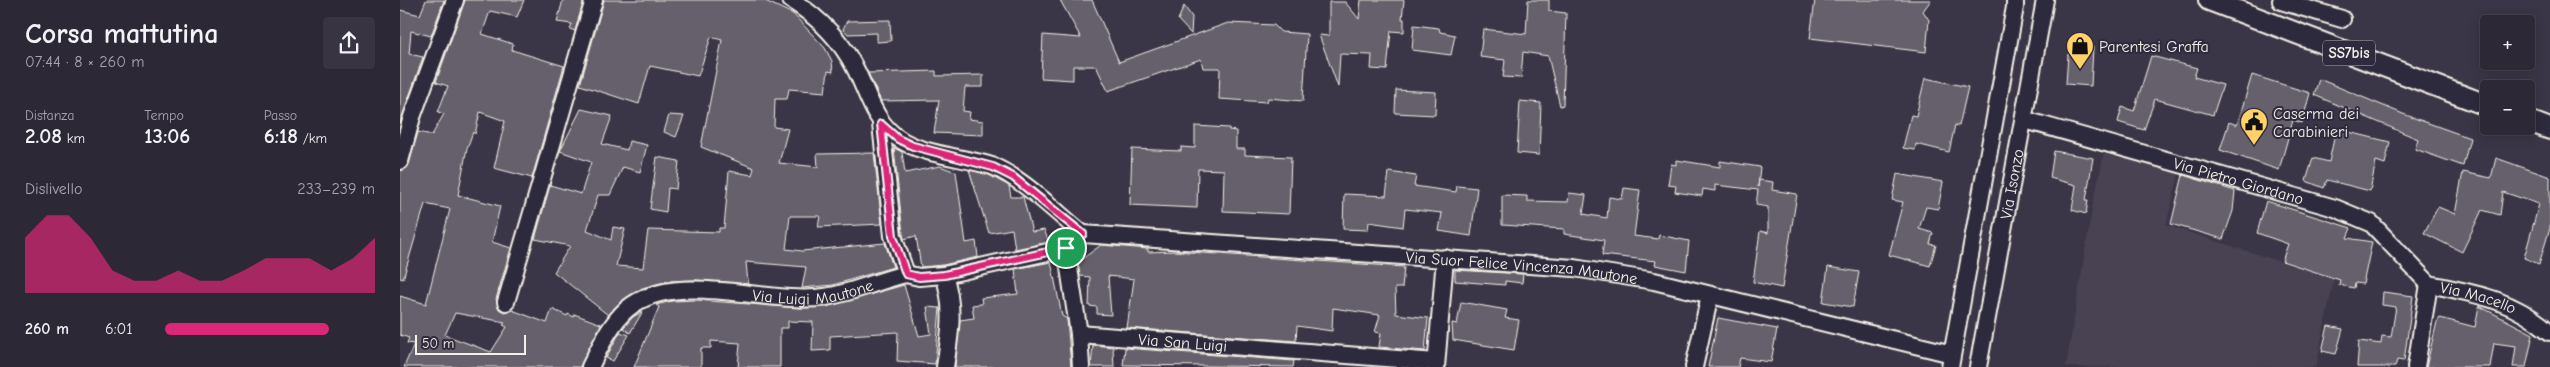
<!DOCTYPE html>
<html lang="it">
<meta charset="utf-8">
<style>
:root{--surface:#2c2835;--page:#383441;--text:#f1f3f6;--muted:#a6a6ad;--line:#484450;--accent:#db2777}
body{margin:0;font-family:"Comic Neue",sans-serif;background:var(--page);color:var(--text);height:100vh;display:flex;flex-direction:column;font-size:19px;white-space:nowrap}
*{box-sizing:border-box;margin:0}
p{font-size:16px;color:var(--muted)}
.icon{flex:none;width:28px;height:28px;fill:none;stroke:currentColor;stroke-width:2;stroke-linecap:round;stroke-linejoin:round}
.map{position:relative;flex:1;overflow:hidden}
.sheet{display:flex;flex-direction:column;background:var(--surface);width:400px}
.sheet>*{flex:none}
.buttons{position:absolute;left:2080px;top:15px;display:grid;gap:10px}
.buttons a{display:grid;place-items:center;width:55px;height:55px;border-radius:5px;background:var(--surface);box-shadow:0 2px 12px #0003,0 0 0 1px var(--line);font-size:25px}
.scale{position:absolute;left:15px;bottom:12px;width:111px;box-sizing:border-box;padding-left:5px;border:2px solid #f4f1e8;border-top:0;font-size:14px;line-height:18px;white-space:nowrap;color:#f4f1e8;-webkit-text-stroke:4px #2f2a3d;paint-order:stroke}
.pin{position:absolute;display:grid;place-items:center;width:42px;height:42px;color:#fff;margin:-21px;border:2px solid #fff;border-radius:50%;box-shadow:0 1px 5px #0007}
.round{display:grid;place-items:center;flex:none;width:52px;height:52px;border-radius:5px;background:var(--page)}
.overview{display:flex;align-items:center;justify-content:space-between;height:85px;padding:0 25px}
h1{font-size:28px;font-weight:600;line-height:38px}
.stats{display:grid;grid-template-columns:repeat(3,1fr);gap:8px;height:85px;padding:5px 25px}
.stats div{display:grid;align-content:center}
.stats b{font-size:21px;font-weight:600}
.stats small{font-size:14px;font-weight:400}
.stats p{font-size:14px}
.chart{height:140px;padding:10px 25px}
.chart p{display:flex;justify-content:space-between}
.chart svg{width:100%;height:90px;margin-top:5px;fill:var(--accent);opacity:.7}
ul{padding:0 25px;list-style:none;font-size:16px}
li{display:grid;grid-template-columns:80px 60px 1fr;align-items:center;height:38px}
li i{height:12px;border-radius:6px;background:var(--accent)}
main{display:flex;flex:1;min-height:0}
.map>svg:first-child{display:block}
.built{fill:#484352}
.building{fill:#65616c;stroke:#f4f1e8;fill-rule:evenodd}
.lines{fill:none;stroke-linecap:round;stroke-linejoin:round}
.minor-casing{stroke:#f4f1e8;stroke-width:20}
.major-casing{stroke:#f4f1e8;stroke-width:24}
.minor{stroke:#2f2a3d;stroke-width:16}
.major{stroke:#2f2a3d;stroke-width:20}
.route-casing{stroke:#fff;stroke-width:10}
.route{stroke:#db2777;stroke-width:6}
.labels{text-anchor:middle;stroke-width:4;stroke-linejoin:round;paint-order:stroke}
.shield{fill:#2f2a3d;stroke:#b9b5b5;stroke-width:1}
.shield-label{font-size:15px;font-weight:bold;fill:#f4f1e8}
.poi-label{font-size:16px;fill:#f4f1e8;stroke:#2f2a3d;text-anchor:start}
.street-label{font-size:16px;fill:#f4f1e8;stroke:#2f2a3d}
</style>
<main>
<section class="sheet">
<div class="overview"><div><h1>Corsa mattutina</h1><p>07:44 · 8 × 260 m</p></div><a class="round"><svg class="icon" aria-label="share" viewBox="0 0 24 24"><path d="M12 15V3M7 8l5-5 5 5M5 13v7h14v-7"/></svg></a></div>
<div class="stats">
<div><p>Distanza</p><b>2.08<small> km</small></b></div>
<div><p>Tempo</p><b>13:06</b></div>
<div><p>Passo</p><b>6:18<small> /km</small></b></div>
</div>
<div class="chart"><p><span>Dislivello</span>233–239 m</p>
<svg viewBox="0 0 160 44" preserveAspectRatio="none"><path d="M0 44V17L10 6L20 6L30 17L40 33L50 38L60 38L70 33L80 38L90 38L100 33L110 27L120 27L130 27L140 33L150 27L160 17V44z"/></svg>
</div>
<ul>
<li><b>260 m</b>6:01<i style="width:78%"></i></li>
</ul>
</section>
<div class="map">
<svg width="2150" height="367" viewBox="0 0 2150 367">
<rect width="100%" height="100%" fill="#3b3647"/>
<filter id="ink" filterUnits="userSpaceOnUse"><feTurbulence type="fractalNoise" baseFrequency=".02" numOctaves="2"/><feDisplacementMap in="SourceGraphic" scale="10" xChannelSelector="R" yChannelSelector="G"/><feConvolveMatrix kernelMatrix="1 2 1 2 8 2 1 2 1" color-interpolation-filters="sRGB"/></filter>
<g filter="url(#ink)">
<!-- built -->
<polygon class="built" points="1704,154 1779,174 1766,225 1934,279 1916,367 1666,367 1692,209"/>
<!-- building -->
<g class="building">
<polygon points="26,0 44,0 31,36 11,31 9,54 23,57 0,123 0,10 20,15"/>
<path d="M65,0H124L117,17L90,11L82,34L113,44L112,50L164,66L132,178L94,168L105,121L80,112L75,134L73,132L67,148L58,195L100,206L92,242L111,248L96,299L99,309L104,312L112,310L147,323L152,309L167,316L168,314L174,317V314L201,324L180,367H4L14,344L7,343L9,338L0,335V296L26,304L50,209L25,204L3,279L0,278V171L7,168L9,164L18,132L32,135L44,114L38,112L48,86L36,82ZM55,313L105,322L103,325L107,327L91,352L45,335Z"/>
<polygon points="163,0 184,0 175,31 170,29 172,24 157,22"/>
<polygon points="204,0 363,0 393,14 425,48 432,61 433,72 428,71 425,92 389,89 387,99 375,99 374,127 388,129 379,163 418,167 417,154 474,153 482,224 418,227 420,216 390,216 386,249 402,251 485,243 493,267 433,285 402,288 406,267 346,262 348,284 296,280 268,281 242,288 220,302 208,315 154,272 170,246 135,239 150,185 181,194 191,162 160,151 181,109 212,116 202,144 227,150 229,141 247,145 240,172 223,167 210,195 198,195 187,230 211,240 213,227 225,229 216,266 243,268 248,230 319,232 319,228 324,228 329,171 352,175 354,168 301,147 322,40 311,37 298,76 250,66 239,104 180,85"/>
<polygon points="660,0 692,0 719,62 828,23 874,25 881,32 907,34 903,101 868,98 867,102 819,99 820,68 803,68 801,59 708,91 696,66 673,66 673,80 641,78 643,35 681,38"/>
<polygon points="961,0 1004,0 1002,19 1004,19 1004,32 991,31 987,70 971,69 972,55 940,54 938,87 919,35 929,36 929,2 945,2 959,19"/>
<polygon points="1128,0 1149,0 1149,11 1166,13 1163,105 1160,106 1148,56 1123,52 1121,78 1103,77 1105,60 1080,57 1083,29 1126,34"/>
<polygon points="1415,0 1531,0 1523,11 1529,20 1526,52 1410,38"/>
<polygon points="784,6 792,17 791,34 778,20"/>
<polygon points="490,20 491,41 477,42 477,33 448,34 443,29 447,21"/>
<polygon points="1014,25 1039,28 1040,32 1055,35 1051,55 1012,50"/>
<polygon points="1673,46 1693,47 1691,86 1666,84 1668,54 1672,54"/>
<polygon points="1751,56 1797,68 1794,77 1823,85 1813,115 1755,99 1744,130 1718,122 1722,107 1734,111"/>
<polygon points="536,71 536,76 583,75 583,87 565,87 563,111 570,112 569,119 583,121 583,135 534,133 539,100 481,101 468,73"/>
<polygon points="1852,75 1910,93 1902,123 1893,120 1879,170 1820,150 1829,122 1837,125"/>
<polygon points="1525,78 1568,87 1559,126 1555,125 1549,152 1516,144 1515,150 1503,148 1511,115 1516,116"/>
<polygon points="1919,79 2003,114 2070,138 2063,166 2015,149 2018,139 1914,95"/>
<polygon points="996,90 1036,92 1035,115 995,113"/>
<polygon points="1120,101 1141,103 1139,155 1117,153"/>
<polygon points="269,115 284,116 276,137 264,132"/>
<polygon points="795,126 829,128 829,130 836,131 836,149 845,149 845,155 891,157 889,214 823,211 824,170 798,169 797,208 730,205 732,149 781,151 781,147 795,148"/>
<polygon points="1936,129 1990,142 1985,164 1976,161 1970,191 1927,180 1924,188 1906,181 1913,158 1929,162"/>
<polygon points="494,148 502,152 505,173 540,166 556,172 566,243 576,241 578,257 543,265 521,267 516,236 504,239 503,234"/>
<polygon points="1654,151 1693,158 1686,200 1688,200 1686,214 1672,210 1676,185 1650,178"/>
<polygon points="257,157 279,161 276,189 268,188 266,212 250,209"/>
<polygon points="2096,158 2150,177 2150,228 2139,264 2124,258 2139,204 2103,192 2100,215 2082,210 2062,252 2024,233 2038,207 2055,214 2063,172 2091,178"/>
<polygon points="1276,160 1320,167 1320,161 1360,167 1358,187 1359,180 1373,182 1372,190 1397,194 1382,288 1353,282 1360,231 1368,233 1368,207 1356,205 1358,190 1315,185 1315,191 1303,189 1302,196 1275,192 1276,186 1268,185 1271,164 1276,165"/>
<polygon points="569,170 589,175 609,186 611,197 623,197 632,232 644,230 649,242 615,249 612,229 589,233"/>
<polygon points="989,172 1016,176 1014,186 1056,192 1057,186 1077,188 1071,236 1039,231 1042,213 1005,209 1003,227 969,222 968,230 943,229 944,194 986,196"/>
<polygon points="1497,174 1543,182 1538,209 1526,207 1519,229 1533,233 1530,244 1536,245 1530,266 1489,255 1503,202 1492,200"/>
<polygon points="1783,175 1835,191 1833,211 1823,239 1771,224"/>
<polygon points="1224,188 1240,190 1234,236 1258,239 1259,235 1289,241 1286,271 1255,265 1256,261 1202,255 1204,240 1164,234 1164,229 1102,225 1102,195 1127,196 1127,201 1168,202 1169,193 1186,195 1183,214 1207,218 1209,197 1222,199"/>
<polygon points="1866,201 1951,228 1947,238 1972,242 1963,284 1955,283 1954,288 1939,285 1940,280 1882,261 1888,244 1857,233"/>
<polygon points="701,245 748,249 748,252 774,251 1004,267 1002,288 995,288 996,314 1028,318 1025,351 979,347 981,333 975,332 980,315 933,308 932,331 897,326 896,341 727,328 734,279 708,276 711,315 697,314 697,307 689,306 690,277 680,276 678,262"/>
<polygon points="651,262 662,316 667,319 671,367 555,367 560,320 574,318 572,305 582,304 581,298 618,294 615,269"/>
<polygon points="1428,267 1459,272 1453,307 1423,302"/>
<polygon points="1055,270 1123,274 1122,283 1105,281 1105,285 1055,281"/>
<polygon points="504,285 519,336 531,334 527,307 540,308 535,364 497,361 498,332 430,336 430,350 412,351 413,322 388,321 388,328 380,328 380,367 338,367 340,343 311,341 311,348 301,348 301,367 234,367 259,307 256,305 272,301 296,300 401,308 426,307"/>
<polygon points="1983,292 2013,296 2004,361 1997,360 1995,367 1957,367 1959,341 1981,344 1982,336 1991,337 1996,307 1982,305"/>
<polygon points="1061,302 1107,310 1105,318 1119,320 1114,350 1053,340 1052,323 1057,324"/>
<polygon points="2079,306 2133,334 2126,367 2113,367 2116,346 2094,343 2090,367 2026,367 2037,322 2040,318 2075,327"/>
<polygon points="243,311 230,333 223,328 233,317"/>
<polygon points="1318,318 1377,329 1371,362 1340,358 1338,367 1308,367"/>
<polygon points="1928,326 1943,329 1936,354 1922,351"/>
<polygon points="220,332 229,335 213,361 206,358"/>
<polygon points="693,345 713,347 714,367 691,367"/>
<polygon points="725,348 894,361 893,367 723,365"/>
</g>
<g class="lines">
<defs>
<g id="minor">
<path d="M391,0C418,17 441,40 455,68C468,93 474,122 498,138C521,155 564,157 592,166C621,177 658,214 683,234"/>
<polyline points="1881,1 1942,19"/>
<path id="s1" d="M1625,120L1935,208L1971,223L2029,284"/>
<polyline points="481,124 493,236 506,274"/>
<polyline points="0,161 12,117 55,0"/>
<path id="s2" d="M683,234L1174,268L1254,281L1552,354"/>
<polyline points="666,248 679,334 681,367"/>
<path d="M544,275C555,308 550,334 545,367"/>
<path id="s3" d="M2029,284C2077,294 2111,299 2150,332"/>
<polyline points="106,302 194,0"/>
<path id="s4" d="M679,334L1036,362"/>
<path id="s5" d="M190,367C200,347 210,324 227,309C276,268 367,306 425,297C453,293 479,280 506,274L519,277L544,275L666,248L683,234"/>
<polyline points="1036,367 1045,258"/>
<polyline points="1294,367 1310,295"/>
<polyline points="1550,367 1615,7 1615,0"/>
<path id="s6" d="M1578,367L1645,0"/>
<polyline points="2016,367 2029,284"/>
</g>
<g id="major">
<polyline points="1809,0 2089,106"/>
<polyline points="2126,120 2150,129"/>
</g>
</defs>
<!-- minor casing -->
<use href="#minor" class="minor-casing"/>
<!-- major casing -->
<use href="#major" class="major-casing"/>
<!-- minor -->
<use href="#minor" class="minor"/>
<!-- major -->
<use href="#major" class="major"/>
</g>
</g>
<g class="lines" filter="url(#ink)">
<defs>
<polygon id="route" points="481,124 498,139 513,146 593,167 613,177 683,234 666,248 544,275 519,277 506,274 493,236"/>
</defs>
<!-- route casing -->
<use href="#route" class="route-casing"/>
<!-- route -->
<use href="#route" class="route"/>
</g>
<!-- icons -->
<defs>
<symbol id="shop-pin" viewBox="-11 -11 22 30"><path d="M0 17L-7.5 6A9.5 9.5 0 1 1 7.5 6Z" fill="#ffd166" stroke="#2f2a3d"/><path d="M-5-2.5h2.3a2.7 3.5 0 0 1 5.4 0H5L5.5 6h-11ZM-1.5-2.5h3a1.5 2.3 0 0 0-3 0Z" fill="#111"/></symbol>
<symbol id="civic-pin" viewBox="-11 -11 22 30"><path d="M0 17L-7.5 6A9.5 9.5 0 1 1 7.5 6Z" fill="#ffd166" stroke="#2f2a3d"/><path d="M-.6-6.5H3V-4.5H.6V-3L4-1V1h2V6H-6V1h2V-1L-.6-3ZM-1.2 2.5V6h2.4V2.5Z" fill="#111"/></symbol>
</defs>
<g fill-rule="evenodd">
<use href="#shop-pin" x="1664" y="30" width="32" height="43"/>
<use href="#civic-pin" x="1838" y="106" width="32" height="43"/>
</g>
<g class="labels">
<!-- shield labels -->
<rect class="shield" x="1923" y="40.5" width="52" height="25" rx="4"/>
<g class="shield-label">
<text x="1949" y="58">SS7bis</text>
</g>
<!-- poi labels -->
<g class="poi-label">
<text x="1699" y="52">Parentesi Graffa</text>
<text x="1873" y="119">Caserma dei<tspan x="1873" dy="18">Carabinieri</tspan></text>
</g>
<!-- street labels -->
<g class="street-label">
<text dy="6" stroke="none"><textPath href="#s1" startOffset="222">Via Pietro Giordano</textPath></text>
<text dy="6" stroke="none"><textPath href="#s6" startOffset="186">Via Isonzo</textPath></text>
<text dy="6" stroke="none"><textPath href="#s2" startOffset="440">Via Suor Felice Vincenza Mautone</textPath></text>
<text dy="6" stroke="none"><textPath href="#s5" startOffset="260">Via Luigi Mautone</textPath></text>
<text dy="6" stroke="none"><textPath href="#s3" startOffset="51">Via Macello</textPath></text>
<text dy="6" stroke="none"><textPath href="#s4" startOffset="104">Via San Luigi</textPath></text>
</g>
</g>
</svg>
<div class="buttons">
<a>+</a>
<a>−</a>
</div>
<div class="scale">50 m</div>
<div class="pin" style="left:666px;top:248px;background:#1e9e55"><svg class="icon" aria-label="arrive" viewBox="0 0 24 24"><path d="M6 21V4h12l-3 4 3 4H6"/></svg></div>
</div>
</main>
